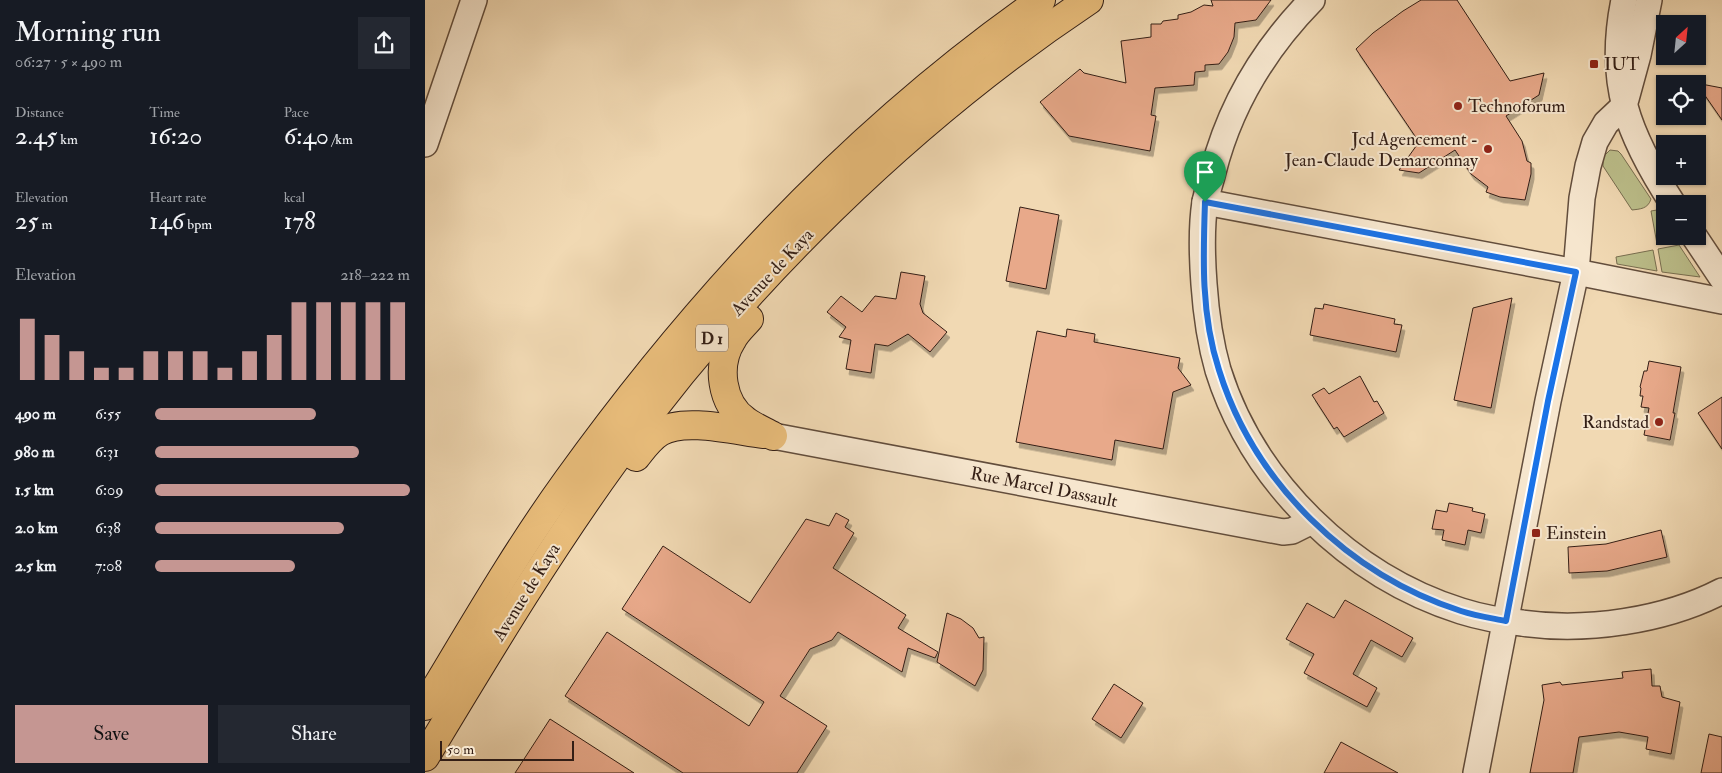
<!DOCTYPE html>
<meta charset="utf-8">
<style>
:root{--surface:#171b24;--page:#242831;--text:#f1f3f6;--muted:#9ea1a6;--accent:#c59692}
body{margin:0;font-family:"IM FELL Double Pica",serif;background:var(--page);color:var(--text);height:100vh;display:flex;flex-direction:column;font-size:19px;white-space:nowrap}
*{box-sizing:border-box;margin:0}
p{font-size:16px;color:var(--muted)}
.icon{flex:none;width:28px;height:28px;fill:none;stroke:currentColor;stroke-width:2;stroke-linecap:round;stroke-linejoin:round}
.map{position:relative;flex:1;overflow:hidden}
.details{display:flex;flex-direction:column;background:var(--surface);width:425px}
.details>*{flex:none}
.needle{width:32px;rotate:27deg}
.tools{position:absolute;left:1231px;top:15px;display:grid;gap:10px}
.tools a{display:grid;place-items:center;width:50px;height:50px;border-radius:0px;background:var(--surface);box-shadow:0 1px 4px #0004;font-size:25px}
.scale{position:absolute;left:15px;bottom:12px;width:134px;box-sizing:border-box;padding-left:5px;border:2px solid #331e15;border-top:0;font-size:14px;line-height:18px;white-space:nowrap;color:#331e15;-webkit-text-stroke:4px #f6e6ce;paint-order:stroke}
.pin{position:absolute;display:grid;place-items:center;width:42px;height:42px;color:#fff;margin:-51px -21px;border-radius:50% 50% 50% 0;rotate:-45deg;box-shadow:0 0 5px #0007}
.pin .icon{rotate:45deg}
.round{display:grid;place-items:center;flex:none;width:52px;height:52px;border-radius:0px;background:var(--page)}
.overview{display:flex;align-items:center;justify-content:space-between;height:85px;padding:0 15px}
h1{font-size:28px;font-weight:600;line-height:38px}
.stats{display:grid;grid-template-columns:repeat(3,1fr);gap:8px;height:85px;padding:5px 15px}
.stats div{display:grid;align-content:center}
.stats b{font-size:25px;font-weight:600}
.stats small{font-size:14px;font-weight:400}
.stats p{font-size:14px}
.chart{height:140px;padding:10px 15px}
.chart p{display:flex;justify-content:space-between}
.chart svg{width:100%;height:90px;margin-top:5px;stroke:var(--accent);stroke-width:6}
.button{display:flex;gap:10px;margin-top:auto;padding:10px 15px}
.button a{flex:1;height:58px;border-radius:0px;background:var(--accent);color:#111;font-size:20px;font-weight:600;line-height:58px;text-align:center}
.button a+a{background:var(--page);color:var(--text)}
ul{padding:0 15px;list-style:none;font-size:16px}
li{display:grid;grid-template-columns:80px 60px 1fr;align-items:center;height:38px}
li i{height:12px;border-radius:6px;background:var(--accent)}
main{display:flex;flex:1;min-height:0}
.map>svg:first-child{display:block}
.green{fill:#bcbf8b;stroke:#786e50}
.building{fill:#e8a98a;stroke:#331e15;filter:url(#shadow)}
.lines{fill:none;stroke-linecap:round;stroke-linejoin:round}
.minor-casing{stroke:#624d3c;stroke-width:28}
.major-casing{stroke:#331e15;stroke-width:30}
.minor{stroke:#f6e6ce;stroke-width:25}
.major{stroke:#e8bc7a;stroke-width:28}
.route-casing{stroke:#fff;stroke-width:10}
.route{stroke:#1a73e8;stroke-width:6}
.poi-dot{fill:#8f2418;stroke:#f6e6ce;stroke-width:2}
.labels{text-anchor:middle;stroke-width:4;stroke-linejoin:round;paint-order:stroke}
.shield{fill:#f6e6ce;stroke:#6e5a4c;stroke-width:1}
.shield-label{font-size:16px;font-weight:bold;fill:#331e15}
.poi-label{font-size:18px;fill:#331e15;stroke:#f6e6ce;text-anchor:start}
.street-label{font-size:18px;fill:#331e15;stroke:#f6e6ce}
</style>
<main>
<section class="details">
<div class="overview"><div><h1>Morning run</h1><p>06:27 · 5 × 490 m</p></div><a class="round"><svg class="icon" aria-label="share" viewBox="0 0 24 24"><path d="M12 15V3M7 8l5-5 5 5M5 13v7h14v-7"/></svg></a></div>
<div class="stats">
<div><p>Distance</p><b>2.45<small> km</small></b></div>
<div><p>Time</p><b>16:20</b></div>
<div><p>Pace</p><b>6:40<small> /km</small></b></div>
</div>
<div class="stats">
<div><p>Elevation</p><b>25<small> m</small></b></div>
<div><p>Heart rate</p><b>146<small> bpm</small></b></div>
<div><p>kcal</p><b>178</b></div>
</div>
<div class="chart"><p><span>Elevation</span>218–222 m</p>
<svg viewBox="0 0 160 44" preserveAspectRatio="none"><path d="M5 44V14M15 44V22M25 44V30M35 44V38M45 44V38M55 44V30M65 44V30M75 44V30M85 44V38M95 44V30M105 44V22M115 44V6M125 44V6M135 44V6M145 44V6M155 44V6"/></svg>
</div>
<ul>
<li><b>490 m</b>6:55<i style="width:63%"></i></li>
<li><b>980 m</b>6:31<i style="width:80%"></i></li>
<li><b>1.5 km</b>6:09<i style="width:100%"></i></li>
<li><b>2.0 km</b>6:38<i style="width:74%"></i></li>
<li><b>2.5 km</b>7:08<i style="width:55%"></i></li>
</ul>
<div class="button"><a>Save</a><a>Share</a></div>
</section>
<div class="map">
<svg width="1297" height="773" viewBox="0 0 1297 773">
<defs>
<filter id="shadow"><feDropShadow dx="3" dy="5.5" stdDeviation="0" flood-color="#0004"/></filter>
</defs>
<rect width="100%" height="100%" fill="#f1d9b3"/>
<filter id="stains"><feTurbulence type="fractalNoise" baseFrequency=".004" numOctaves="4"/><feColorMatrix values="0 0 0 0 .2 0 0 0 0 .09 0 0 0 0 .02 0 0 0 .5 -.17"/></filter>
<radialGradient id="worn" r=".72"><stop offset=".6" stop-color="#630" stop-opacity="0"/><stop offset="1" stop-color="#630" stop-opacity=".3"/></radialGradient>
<!-- green -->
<g class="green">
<path d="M1185,150L1193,151L1196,154L1226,199C1223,209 1215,209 1207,210L1178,166V157Z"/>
<polygon points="1232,210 1240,222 1240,236 1249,236 1252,240 1232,244 1226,211"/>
<polygon points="1254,245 1275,277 1237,272 1233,249"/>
<polygon points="1228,250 1232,271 1192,264 1191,257"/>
</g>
<!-- building -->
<g class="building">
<polygon points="786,0 846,0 831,20 810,23 809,37 803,52 794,64 780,65 780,71 770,72 769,85 730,88 726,115 731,116 725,151 644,136 615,102 655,69 659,73 701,83 696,41 726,37 726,24 736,24 738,21 753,19 753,15 766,12 779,5 788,6"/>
<polygon points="996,0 1032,0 1085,81 1119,73 1114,95 1081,116 1097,141 1102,161 1106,163 1106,174 1100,200 1075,197 1061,192 1063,187 1046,174 1030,150 994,173 974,170 994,142 931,49 948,33 978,11"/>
<polygon points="1271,83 1297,88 1297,120 1272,84"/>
<polygon points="595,207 634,215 621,289 581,281"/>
<polygon points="476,272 500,276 495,304 498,313 522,332 505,352 483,334 463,346 450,344 446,373 421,369 426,340 414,337 421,327 402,312 416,296 437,312 450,296 471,299"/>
<polygon points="1087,298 1066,408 1029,400 1048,308"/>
<polygon points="899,304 970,319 969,324 977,325 971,352 885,335 890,308 898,309"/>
<polygon points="642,329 670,334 669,342 755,358 753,368 766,385 748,392 738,449 690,440 687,460 591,442 612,331 641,337"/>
<polygon points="1224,361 1256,367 1248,413 1250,413 1245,440 1219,435 1224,408 1216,407 1218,396 1215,396 1216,388 1215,387 1219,371 1222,371"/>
<polygon points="935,376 949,402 952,401 959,413 919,437 912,427 909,429 887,395 899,388 904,394"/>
<polygon points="1297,397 1297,449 1273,413"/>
<polygon points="1024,503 1048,508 1047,511 1060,514 1056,533 1043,530 1040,545 1017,540 1019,530 1007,529 1011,510 1022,512"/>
<polygon points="411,513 424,520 420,527 429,533 408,568 481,615 473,628 513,652 510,658 483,648 477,672 413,632 407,640 385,649 355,696 402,726 372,773 258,773 140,696 182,632 324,726 339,702 197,609 238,546 325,603 381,519 404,526"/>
<polygon points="1236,530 1242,557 1182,571 1144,573 1143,547 1181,544"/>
<polygon points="920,600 988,638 977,657 946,640 928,674 952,688 942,707 879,673 889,654 861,639 882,603 909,618"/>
<polygon points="522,613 536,619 548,628 554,638 559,637 558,670 550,686 512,662"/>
<polygon points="1226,669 1227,686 1235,686 1237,697 1255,702 1246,754 1221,749 1223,737 1194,732 1154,737 1148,773 1105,773 1119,700 1117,685 1135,682 1137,685 1198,678 1197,672"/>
<polygon points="689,684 718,703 696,738 667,719"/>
<polygon points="125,719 209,773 90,773"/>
<polygon points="1284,734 1297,737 1297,773 1276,773"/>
<polygon points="916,742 973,773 899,773"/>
</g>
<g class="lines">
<defs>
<g id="minor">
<path d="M887,0C839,49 805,105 788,172C786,181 782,192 780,202C776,228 777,257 779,284C781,313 785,342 793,370C828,482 925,576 1036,611C1055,617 1077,621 1097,623C1161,632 1239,621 1297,591"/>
<path d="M1199,0C1182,83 1203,135 1248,204"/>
<polyline points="1201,99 1213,55 1224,0"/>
<polyline points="0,144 49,0"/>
<polyline points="780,202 1151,272 1297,301"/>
<polyline points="1269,236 1297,278"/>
<polyline points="348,436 858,532 867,531 887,521"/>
<polyline points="1051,773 1123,401 1151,272 1157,198 1163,166 1170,142 1181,123 1199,106"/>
</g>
<g id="major">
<path d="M324,319C318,326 311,332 307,340C291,365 296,404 321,421C329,427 339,431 348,436"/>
<path d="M211,457C218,448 225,438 235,432C259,417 312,431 339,434"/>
<path d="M0,706C46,630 90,553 142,481C273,299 431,129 616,0"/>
<path d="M0,757C61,656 121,555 190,460C317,284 484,120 664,0"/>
</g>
</defs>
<!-- minor casing -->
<use href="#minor" class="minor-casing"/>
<!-- major casing -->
<use href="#major" class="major-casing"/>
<!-- minor -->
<use href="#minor" class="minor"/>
<!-- major -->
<use href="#major" class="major"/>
</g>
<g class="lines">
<defs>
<path id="route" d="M780,202L1151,272L1123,401L1081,621C1066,618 1051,616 1036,611C924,575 829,483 794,370C776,315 778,258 780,202Z"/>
</defs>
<!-- route casing -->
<use href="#route" class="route-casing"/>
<!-- route -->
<use href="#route" class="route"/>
</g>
<!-- markers -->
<g class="poi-dot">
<rect x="1164" y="59" width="10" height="10" rx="2.5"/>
<circle cx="1033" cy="106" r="5"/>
<circle cx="1063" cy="149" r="5"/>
<circle cx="1234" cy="422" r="5"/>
<rect x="1106" y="528" width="10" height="10" rx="2.5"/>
</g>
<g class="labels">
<!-- shield labels -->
<rect class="shield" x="271" y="324.5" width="32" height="27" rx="4"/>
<g class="shield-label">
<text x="287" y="344">D 1</text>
</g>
<!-- poi labels -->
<g class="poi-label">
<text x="1179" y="70">IUT</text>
<text x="1043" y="112">Technoforum</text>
<text x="1053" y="145" text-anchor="end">Jcd Agencement -<tspan x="1053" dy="21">Jean-Claude Demarconnay</tspan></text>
<text x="1224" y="428" text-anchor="end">Randstad</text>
<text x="1121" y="539">Einstein</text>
</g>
<!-- street labels -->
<g class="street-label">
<text transform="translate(347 272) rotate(-47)" y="6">Avenue de Kaya</text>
<text transform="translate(619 487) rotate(11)" y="6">Rue Marcel Dassault</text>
<text transform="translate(101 592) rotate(-58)" y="6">Avenue de Kaya</text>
</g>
</g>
<rect width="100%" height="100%" filter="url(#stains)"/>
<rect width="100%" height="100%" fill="url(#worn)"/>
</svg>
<div class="tools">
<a><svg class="needle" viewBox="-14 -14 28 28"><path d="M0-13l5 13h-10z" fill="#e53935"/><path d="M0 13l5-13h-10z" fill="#9ea1a6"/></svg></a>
<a><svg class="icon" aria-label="locate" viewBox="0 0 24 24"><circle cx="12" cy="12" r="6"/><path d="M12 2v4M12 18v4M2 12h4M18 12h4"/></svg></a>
<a>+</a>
<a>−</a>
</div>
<div class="scale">50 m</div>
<div class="pin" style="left:780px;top:202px;background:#1e9e55"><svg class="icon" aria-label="arrive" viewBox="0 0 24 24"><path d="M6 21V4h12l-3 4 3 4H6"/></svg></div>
</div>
</main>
